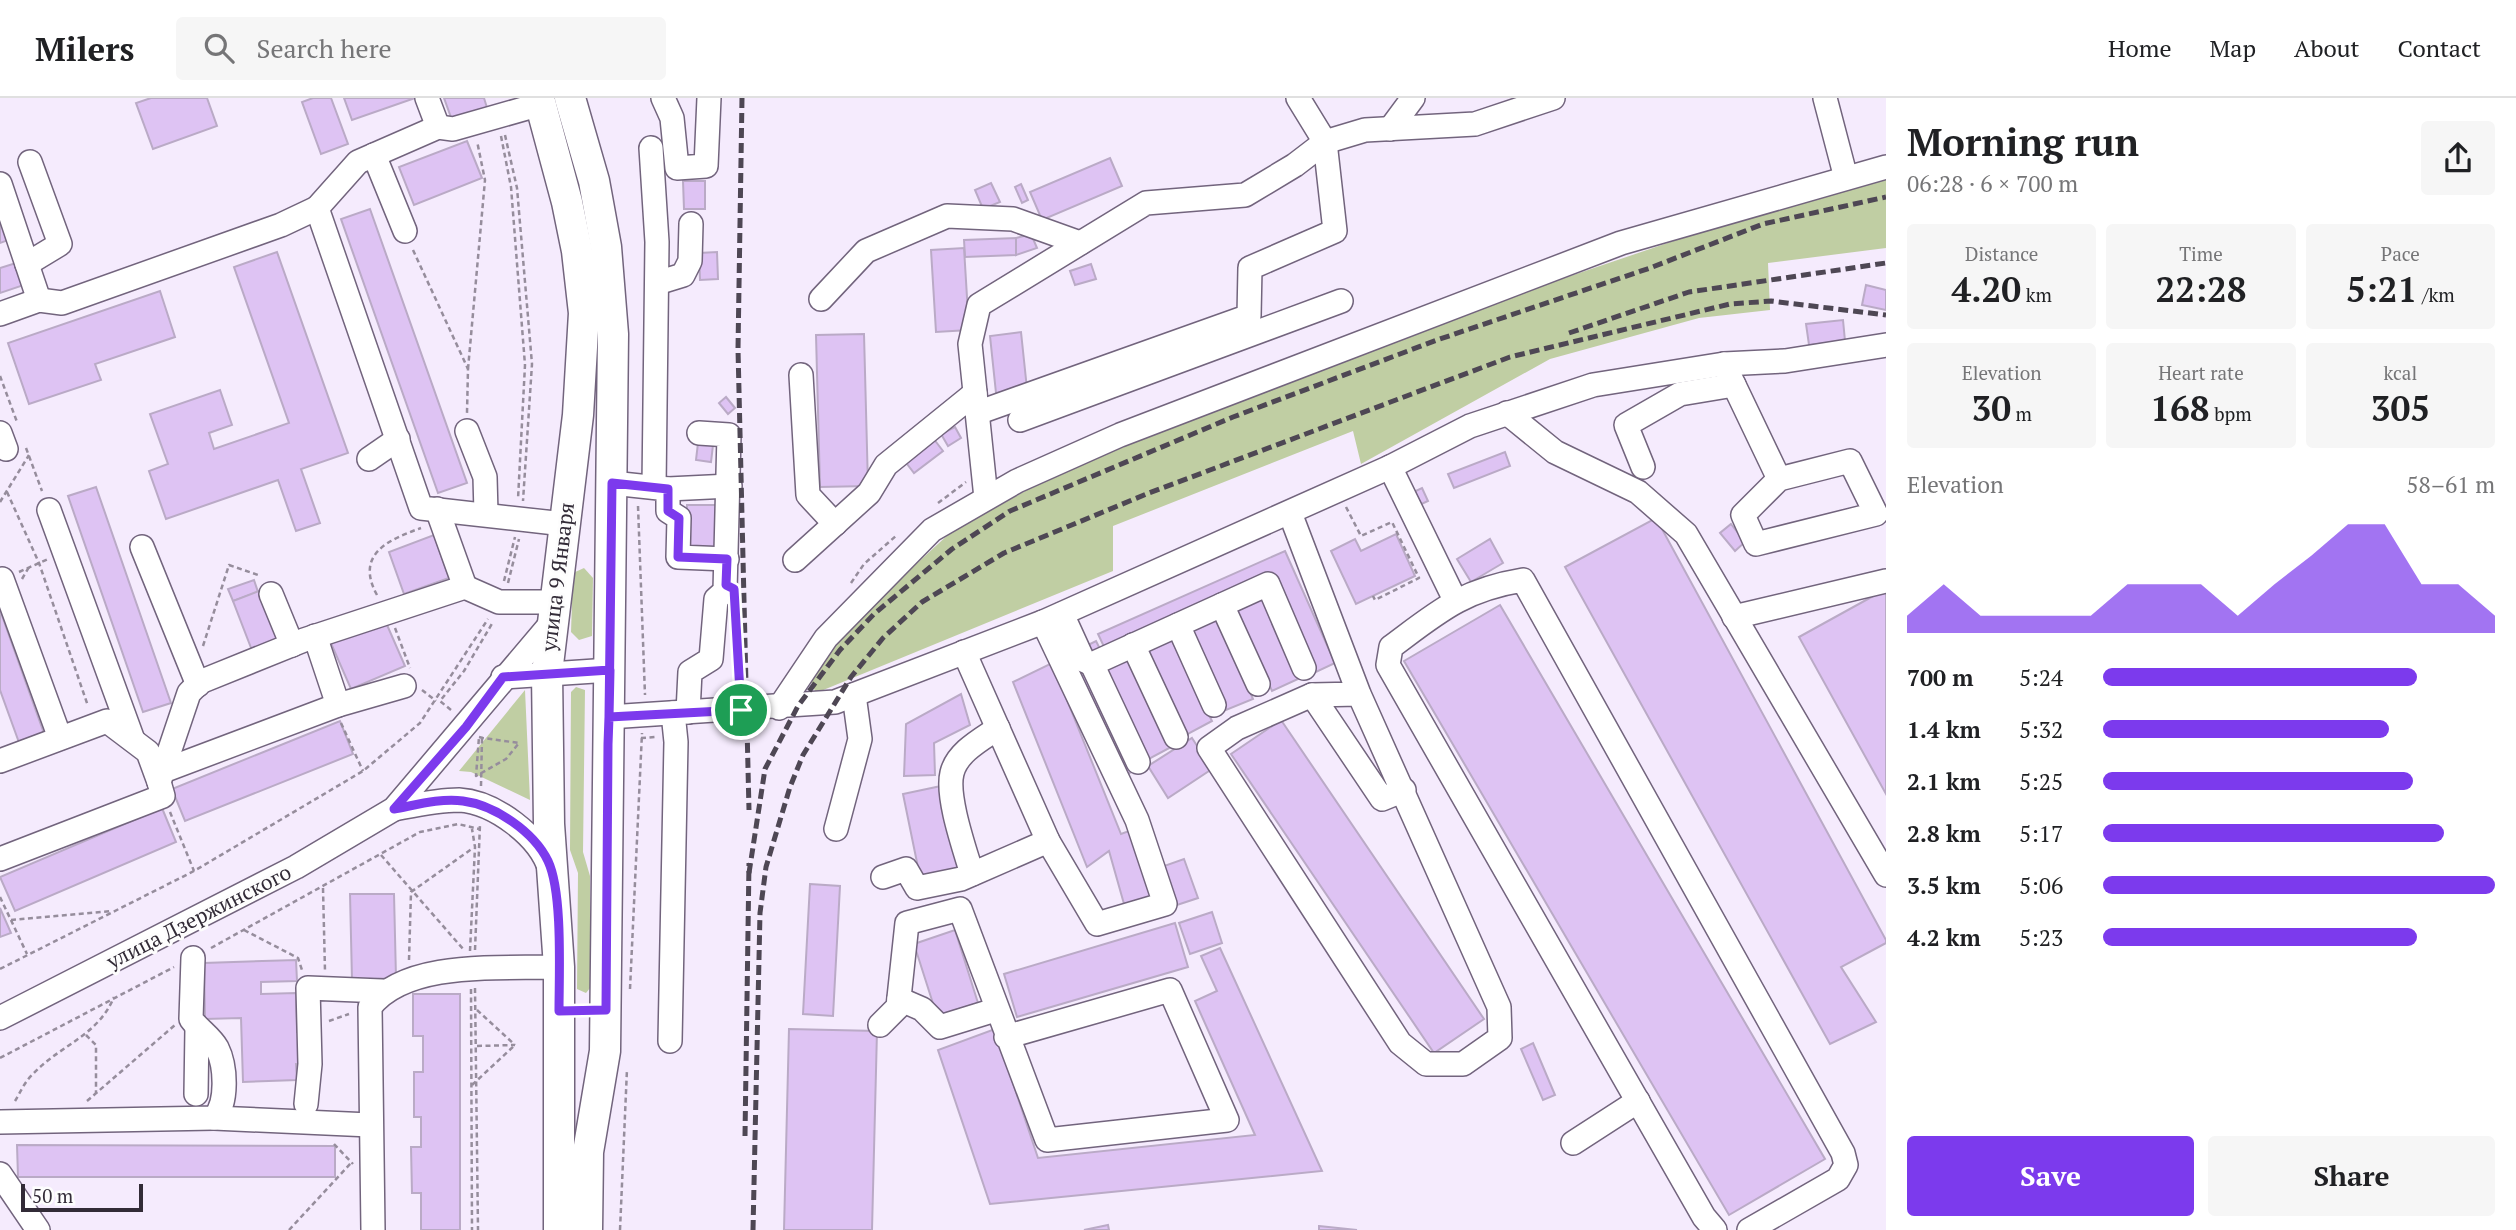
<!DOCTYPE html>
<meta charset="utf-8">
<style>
:root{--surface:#fff;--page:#f6f6f6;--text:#202124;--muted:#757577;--line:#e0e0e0;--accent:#7c3aed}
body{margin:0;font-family:"PT Serif",serif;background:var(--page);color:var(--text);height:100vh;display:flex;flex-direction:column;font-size:26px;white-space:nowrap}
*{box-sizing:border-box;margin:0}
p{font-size:23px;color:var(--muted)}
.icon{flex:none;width:38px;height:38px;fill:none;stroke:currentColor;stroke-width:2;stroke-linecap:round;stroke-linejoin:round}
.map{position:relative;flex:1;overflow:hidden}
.sheet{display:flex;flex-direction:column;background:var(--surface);width:630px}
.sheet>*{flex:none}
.scale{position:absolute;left:21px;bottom:18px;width:122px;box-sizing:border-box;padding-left:7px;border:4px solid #322b37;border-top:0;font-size:19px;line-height:24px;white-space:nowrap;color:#322b37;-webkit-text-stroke:5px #fdfdfd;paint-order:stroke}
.pin{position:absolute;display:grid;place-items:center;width:60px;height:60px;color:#fff;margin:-30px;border:4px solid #fff;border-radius:50%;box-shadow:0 2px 7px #0007}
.round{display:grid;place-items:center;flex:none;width:74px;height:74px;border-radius:7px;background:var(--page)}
.summary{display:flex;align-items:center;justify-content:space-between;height:119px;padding:0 21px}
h1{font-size:38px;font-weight:800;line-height:52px}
.stats{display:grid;grid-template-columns:repeat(3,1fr);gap:10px;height:119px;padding:7px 21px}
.stats div{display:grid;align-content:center;border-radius:7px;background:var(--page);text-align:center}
.stats b{font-size:35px;font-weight:800}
.stats small{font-size:19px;font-weight:400}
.stats p{font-size:19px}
.chart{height:196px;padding:14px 21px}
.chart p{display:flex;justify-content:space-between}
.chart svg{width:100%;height:126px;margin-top:7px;fill:var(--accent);opacity:.7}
.button{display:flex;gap:14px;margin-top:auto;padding:14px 21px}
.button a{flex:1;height:80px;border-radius:7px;background:var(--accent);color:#fff;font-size:28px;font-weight:800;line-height:80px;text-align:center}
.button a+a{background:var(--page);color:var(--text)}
ul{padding:0 21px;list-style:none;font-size:23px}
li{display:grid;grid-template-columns:112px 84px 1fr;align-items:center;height:52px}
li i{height:18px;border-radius:9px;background:var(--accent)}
header{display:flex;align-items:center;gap:42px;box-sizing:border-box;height:98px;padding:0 35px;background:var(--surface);border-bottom:2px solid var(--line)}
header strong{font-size:33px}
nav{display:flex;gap:38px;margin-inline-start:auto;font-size:24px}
.search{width:490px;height:63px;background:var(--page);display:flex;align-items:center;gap:18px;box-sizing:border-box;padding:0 24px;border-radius:7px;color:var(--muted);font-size:26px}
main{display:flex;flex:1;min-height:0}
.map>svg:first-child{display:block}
.green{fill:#c0cea3}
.building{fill:#dec3f3;stroke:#baaac6;stroke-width:2}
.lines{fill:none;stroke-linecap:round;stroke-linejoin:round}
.minor-casing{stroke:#72647d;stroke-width:26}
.major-casing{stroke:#72647d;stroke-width:33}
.path{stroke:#968d9c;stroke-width:2.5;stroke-dasharray:5 3.5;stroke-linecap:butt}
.minor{stroke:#fff;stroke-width:23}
.major{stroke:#fff;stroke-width:30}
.rail{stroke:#4e4754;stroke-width:5;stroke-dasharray:10 5;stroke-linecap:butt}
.route-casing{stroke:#fff;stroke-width:14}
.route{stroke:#7c3aed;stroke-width:9}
.labels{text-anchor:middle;stroke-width:6;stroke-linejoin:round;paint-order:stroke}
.street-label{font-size:21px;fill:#322b37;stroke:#fdfdfd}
</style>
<header>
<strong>Milers</strong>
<div class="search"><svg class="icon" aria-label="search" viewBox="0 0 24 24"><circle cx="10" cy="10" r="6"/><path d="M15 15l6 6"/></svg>Search here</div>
<nav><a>Home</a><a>Map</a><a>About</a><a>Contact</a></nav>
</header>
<main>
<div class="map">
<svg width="1886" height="1132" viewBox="0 0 1886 1132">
<rect width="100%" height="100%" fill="#f5ebfd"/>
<!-- green -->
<g class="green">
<polygon points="1886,76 1886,150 1768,165 1770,212 1699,220 1550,261 1361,366 1353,333 1113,428 1113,473 816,595 810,582 853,524 950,435 1070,368 1503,201 1791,103"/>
<polygon points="584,470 593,480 592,538 579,542 571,534 573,475"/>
<polygon points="576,589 585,592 583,754 590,778 590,890 586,895 577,891 578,775 570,752 571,594"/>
<polygon points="525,592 530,702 471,674 459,673"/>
</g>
<!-- building -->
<g class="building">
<polygon points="151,0 207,0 217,28 153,51 136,5"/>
<polygon points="313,0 331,0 348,46 321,56 302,4"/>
<polygon points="344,0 415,0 352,22"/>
<polygon points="444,0 484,0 488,13 453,25"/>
<polygon points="467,43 482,80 414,107 399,69"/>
<polygon points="1110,60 1122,88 1042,122 1030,94"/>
<polygon points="683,83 705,83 705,111 684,111"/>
<polygon points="991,85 1000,104 983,111 975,92"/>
<polygon points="1021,86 1028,102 1022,105 1015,89"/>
<polygon points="0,100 14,140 0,145"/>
<polygon points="370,111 467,385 438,395 341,121"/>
<polygon points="1031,136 1037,150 1016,157 1016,140"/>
<polygon points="1016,140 1016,157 965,159 964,142"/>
<polygon points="964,150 969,232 936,234 931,152"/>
<polygon points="277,154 348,355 301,371 320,425 296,433 278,382 166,421 149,373 168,366 150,316 220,292 232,327 209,335 214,351 289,325 234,169"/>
<polygon points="717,154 718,181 700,182 699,155"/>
<polygon points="16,165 24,187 0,195 0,170"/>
<polygon points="1091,166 1096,181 1075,187 1070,173"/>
<polygon points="1866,187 1886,192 1886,212 1862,207"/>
<polygon points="160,193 175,239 95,266 101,282 29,306 8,245"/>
<polygon points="1843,222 1845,243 1809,247 1806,226"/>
<polygon points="1021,234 1027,291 996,295 990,238"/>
<polygon points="864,236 868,388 820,389 816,237"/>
<polygon points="726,299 735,310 728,316 719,305"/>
<polygon points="955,329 961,340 948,348 941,336"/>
<polygon points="933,340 943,353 914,375 904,362"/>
<polygon points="698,345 713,347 711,364 696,362"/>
<polygon points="1505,354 1510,368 1454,390 1448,376"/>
<polygon points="96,389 171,605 143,614 68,398"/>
<polygon points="1422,390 1428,403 1413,410 1407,397"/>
<polygon points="687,407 724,407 723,455 686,454"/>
<polygon points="1656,420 1886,842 1886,845 1841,869 1876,924 1830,946 1565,469"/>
<polygon points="1731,426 1745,444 1735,453 1720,435"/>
<polygon points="1396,436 1415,478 1356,506 1331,453 1355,441 1361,453"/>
<polygon points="434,437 449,480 404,496 389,454"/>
<polygon points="1490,441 1503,465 1471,484 1457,461"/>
<polygon points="1285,453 1335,565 1316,574 1273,479 1106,553 1098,536"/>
<polygon points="254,482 258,494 233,503 228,491"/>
<polygon points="264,491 284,543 253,555 233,503"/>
<polygon points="1886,491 1886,696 1799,539"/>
<polygon points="1262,498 1298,581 1272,593 1236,510"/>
<polygon points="1500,507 1825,1061 1729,1117 1404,563"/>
<polygon points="0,512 46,641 21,650 0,592"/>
<polygon points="1217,517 1253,601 1226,612 1190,529"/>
<polygon points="384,520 405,568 351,591 330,543"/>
<polygon points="1168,535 1212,623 1186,637 1142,549"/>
<polygon points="1096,543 1102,555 1092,560 1086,548"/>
<polygon points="1128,560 1173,648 1147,662 1103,573"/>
<polygon points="1052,565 1121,736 1129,733 1154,802 1126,813 1109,753 1087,769 1013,584"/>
<polygon points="1091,574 1136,672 1123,678 1077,580"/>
<polygon points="961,596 970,627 934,645 935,677 904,678 906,626"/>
<polygon points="1281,622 1484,921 1434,955 1231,656"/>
<polygon points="340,623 353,656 185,723 172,691"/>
<polygon points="1192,640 1212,671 1168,700 1148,668"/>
<polygon points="941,688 959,776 921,784 903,696"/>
<polygon points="162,710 176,744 15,813 0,779"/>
<polygon points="1184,761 1198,800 1177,807 1164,768"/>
<polygon points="810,786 840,788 833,918 803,916"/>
<polygon points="350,796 394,796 396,880 352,882"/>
<polygon points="0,810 11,835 0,839"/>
<polygon points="1212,814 1222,845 1190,856 1179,825"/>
<polygon points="1175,825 1188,869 1017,919 1004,876"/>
<polygon points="955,832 978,905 937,918 914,846"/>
<polygon points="1220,850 1322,1073 990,1106 938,952 995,931 1038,1060 1255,1037 1195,903 1217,893 1201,858"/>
<polygon points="296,862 297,883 261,884 261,896 296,895 297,934 308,934 309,966 296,966 297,982 243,984 241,920 205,921 204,865"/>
<polygon points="413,896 460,896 460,1132 421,1132 421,1095 412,1095 411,1049 421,1049 421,1019 414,1019 414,974 423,974 423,938 413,938"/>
<polygon points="789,931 877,933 872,1132 784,1132"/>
<polygon points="1533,945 1555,997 1543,1002 1521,951"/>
<polygon points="17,1047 335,1048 335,1079 18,1079"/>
<polygon points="1108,1127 1109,1132 1084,1132"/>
<polygon points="1319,1128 1357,1132 1319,1132"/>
</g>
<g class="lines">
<defs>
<g id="minor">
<polyline points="427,0 438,29"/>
<polyline points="663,0 672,20 677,70 706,68 709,0"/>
<polyline points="1825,0 1846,80"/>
<polyline points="541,6 453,31 438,29 358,64 317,110 421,410 564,426"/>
<polyline points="1390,31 1413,0"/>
<polyline points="651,50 657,144 654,389"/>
<polyline points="374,57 405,133"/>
<polyline points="0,86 39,202"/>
<polyline points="27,166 60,146 30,64"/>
<polyline points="657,185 683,177 690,163 691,126"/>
<polyline points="821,201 866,153 947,118 1013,121 1080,145"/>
<polyline points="0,216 39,202 62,205 281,127 317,110"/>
<polyline points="1724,266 1779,381 1743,417 1756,446 1876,416 1850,363 1779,381"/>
<polyline points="801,277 808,397 835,426"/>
<polyline points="977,315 1249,218 1250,170 1335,133 1325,44 1298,0"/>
<polyline points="1507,315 1555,354 1638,394 1686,436 1886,777"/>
<polyline points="1020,322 1341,203"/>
<polyline points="467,333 485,379 486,415"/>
<polyline points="0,335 6,351"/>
<polyline points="369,361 398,341"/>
<polyline points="1390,369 1455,502"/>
<polyline points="1643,369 1626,327 1680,296 1734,287"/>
<polyline points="612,385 668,391 668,413 679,420 678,459 727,461"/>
<polyline points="668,391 730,388"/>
<polyline points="986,400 970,246 979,207 1146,105 1245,97 1295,67 1325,44 1365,32 1475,26 1553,0"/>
<polyline points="437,411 465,489"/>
<polyline points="49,412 133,642"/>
<polyline points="1290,415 1359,596 1499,909 1500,940 1463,966 1426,966 1400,945 1209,650 1237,630 1312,597 1359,596"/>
<polyline points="142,449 198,587"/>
<polyline points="795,462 869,395 886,367 975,295"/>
<polyline points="2,481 60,640"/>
<polyline points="271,496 292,547"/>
<polyline points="1222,507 1258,586"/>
<polyline points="1062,516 1083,562 1092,566 1268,486 1304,570"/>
<polyline points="1734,519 1886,483"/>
<polyline points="1178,527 1214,607"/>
<polyline points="1133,547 1176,639"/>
<polyline points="964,554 1048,743 1097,826 1165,806 1137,722 1043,524"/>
<polyline points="1092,566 1138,664"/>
<polyline points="503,579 610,572"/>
<polyline points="1312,597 1382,701 1404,692"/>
<polyline points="338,607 404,588"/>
<polyline points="779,610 826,540 932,432 1017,383 1120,337 1621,145 1886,69"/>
<polyline points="688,614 690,574 711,561 716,501 725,493 729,337 699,335"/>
<polyline points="609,619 835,604 1043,524 1390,369 1470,328 1593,287 1724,266 1785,263 1886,247"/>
<polyline points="0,663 107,623 148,654 159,684 189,595 200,584 304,542 465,489 499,504 556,504"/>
<polyline points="163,673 338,607 315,538"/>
<path d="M394,711C415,707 437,702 459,702C494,704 540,738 550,772"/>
<polyline points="836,731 860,641 854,597"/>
<polyline points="0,761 163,698 159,684"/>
<path d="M972,776C965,752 946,699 952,675C957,654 982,641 998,630"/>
<polyline points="883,779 906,771 917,790 961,781 1048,743"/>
<polyline points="899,901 922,911 940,929 995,912"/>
<polyline points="0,920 296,769 394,711 554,522"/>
<polyline points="880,927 898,909 907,825 960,811 1047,1042 1227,1022 1170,892 1006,939"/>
<polyline points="670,943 676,644 673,615"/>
<polyline points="196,996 197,930"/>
<polyline points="306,1006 310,966 308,890 382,893"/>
<polyline points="214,1020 370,1027"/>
<path d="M0,1024L214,1020C228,1005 226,968 217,950C211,939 198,931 191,921L193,860"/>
<polyline points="1573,1045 1638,1003"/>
<polyline points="0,1076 38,1132"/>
<path d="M373,1132L370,909C407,861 504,871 559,869"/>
<path d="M1715,1132L1704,1119L1388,567L1391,549C1438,514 1462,492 1523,482L1843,1055L1846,1067L1838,1081L1749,1132"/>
</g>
<g id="major">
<polyline points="539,0 567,104 577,153 584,215 578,317 547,575 549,726 559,869 559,1132"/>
<polyline points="570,0 594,83 606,149 613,236 605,953 588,1054 587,1132"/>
</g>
</defs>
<!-- minor casing -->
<use href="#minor" class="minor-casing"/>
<!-- major casing -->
<use href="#major" class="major-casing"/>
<!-- path -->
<g class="path">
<polyline points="505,37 517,90 532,266 523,403"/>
<polyline points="501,38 511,89 525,267 518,401"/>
<polyline points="413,152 468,271 467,315"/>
<polyline points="468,271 485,82 477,43"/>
<polyline points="0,278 17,324"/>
<polyline points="26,350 42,393"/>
<polyline points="7,394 39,465 88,608"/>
<polyline points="0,404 29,357"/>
<polyline points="938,405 966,384"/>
<polyline points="638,408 645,597"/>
<polyline points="1346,409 1361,438 1392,424 1419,480 1375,502 1373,498"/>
<polyline points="19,474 48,461"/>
<polyline points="22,481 29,469"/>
<polyline points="504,483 515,439"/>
<polyline points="508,485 519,441"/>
<polyline points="851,485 864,466 897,437"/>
<path d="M377,497C355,457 387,442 421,430"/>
<polyline points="736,514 740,591"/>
<polyline points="395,530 410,570"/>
<polyline points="203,548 229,467 261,478"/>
<polyline points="422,592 436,603"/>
<polyline points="451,612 440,603 464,573 493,524"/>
<polyline points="341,625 363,673"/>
<polygon points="479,639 483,640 519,645 506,661 476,678"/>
<polyline points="641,640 655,639"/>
<polyline points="481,688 482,639"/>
<polyline points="170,714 194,773"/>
<polyline points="381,757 464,852"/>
<polyline points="323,790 325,873"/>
<polyline points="0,799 27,856"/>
<polyline points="11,822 112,813"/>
<polyline points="244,832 298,860 302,872"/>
<polyline points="211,850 420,734 458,726 479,731"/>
<polyline points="475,852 480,726"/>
<polyline points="470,853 475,749 472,731"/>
<polyline points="409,862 411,794 473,750"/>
<polyline points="0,871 194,773 363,673 420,625 488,521"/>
<polyline points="475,890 478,1132"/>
<polyline points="471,891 472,1132"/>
<polyline points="630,891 642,635"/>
<polyline points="477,912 515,947"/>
<polyline points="329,923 349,916"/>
<polyline points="86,937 96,947 96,996"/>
<polyline points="477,948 515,947"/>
<polyline points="0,960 174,869"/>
<polyline points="472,987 515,947"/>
<path d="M15,1003C20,995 25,983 33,976C60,947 98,938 114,899"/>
<polyline points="87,1003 175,927"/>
<polyline points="334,1046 353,1066"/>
<polyline points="289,1132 351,1065"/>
<polyline points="620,1132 627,971"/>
</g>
<!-- minor -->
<use href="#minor" class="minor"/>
<!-- major -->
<use href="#major" class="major"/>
<!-- rail -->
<g class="rail">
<polyline points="742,0 738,251 749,712"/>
<polyline points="1569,235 1689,194 1886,165"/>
<polyline points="749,775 765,671 798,608 840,552 874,516 952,451 1010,413 1233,319 1437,242 1650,170 1763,126 1886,99"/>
<polyline points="745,1038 749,765"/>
<polyline points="753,1132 760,815 766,769 790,689 803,657 851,579 883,540 922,504 1004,455 1149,395 1510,259 1730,206 1771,203 1886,217"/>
</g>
</g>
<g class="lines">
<defs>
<path id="route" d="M741,612L609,619L610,572L503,579L466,629L394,711C416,707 440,700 463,703C495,707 534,734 548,763C563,795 559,876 559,913L606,912L608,646L609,619L612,385L668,391V413L679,420L678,459L727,461L726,487L734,491L741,612"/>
</defs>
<!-- route casing -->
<use href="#route" class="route-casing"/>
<!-- route -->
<use href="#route" class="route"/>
</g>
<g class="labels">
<!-- street labels -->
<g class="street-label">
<text transform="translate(558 479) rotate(-83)" y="7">улица 9 Января</text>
<text transform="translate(199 819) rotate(-27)" y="7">улица Дзержинского</text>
</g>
</g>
</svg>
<div class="scale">50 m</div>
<div class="pin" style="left:741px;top:612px;background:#1e9e55"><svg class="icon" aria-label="arrive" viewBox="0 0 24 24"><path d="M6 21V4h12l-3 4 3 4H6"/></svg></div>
</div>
<section class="sheet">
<div class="summary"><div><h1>Morning run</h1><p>06:28 · 6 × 700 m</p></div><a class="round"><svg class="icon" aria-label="share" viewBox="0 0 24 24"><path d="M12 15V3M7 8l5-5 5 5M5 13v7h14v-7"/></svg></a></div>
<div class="stats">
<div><p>Distance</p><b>4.20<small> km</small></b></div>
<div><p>Time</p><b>22:28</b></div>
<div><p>Pace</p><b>5:21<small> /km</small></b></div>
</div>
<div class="stats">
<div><p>Elevation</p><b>30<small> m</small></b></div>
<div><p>Heart rate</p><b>168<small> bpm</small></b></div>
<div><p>kcal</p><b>305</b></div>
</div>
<div class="chart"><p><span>Elevation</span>58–61 m</p>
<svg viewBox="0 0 160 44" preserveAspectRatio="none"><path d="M0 44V38L10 27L20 38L30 38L40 38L50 38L60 27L70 27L80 27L90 38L100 27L110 17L120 6L130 6L140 27L150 27L160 38V44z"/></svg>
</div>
<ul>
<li><b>700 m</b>5:24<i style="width:80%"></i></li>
<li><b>1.4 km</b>5:32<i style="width:73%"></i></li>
<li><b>2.1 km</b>5:25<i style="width:79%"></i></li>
<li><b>2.8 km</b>5:17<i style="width:87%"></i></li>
<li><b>3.5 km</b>5:06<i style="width:100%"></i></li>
<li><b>4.2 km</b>5:23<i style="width:80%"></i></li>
</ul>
<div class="button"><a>Save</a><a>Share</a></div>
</section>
</main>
